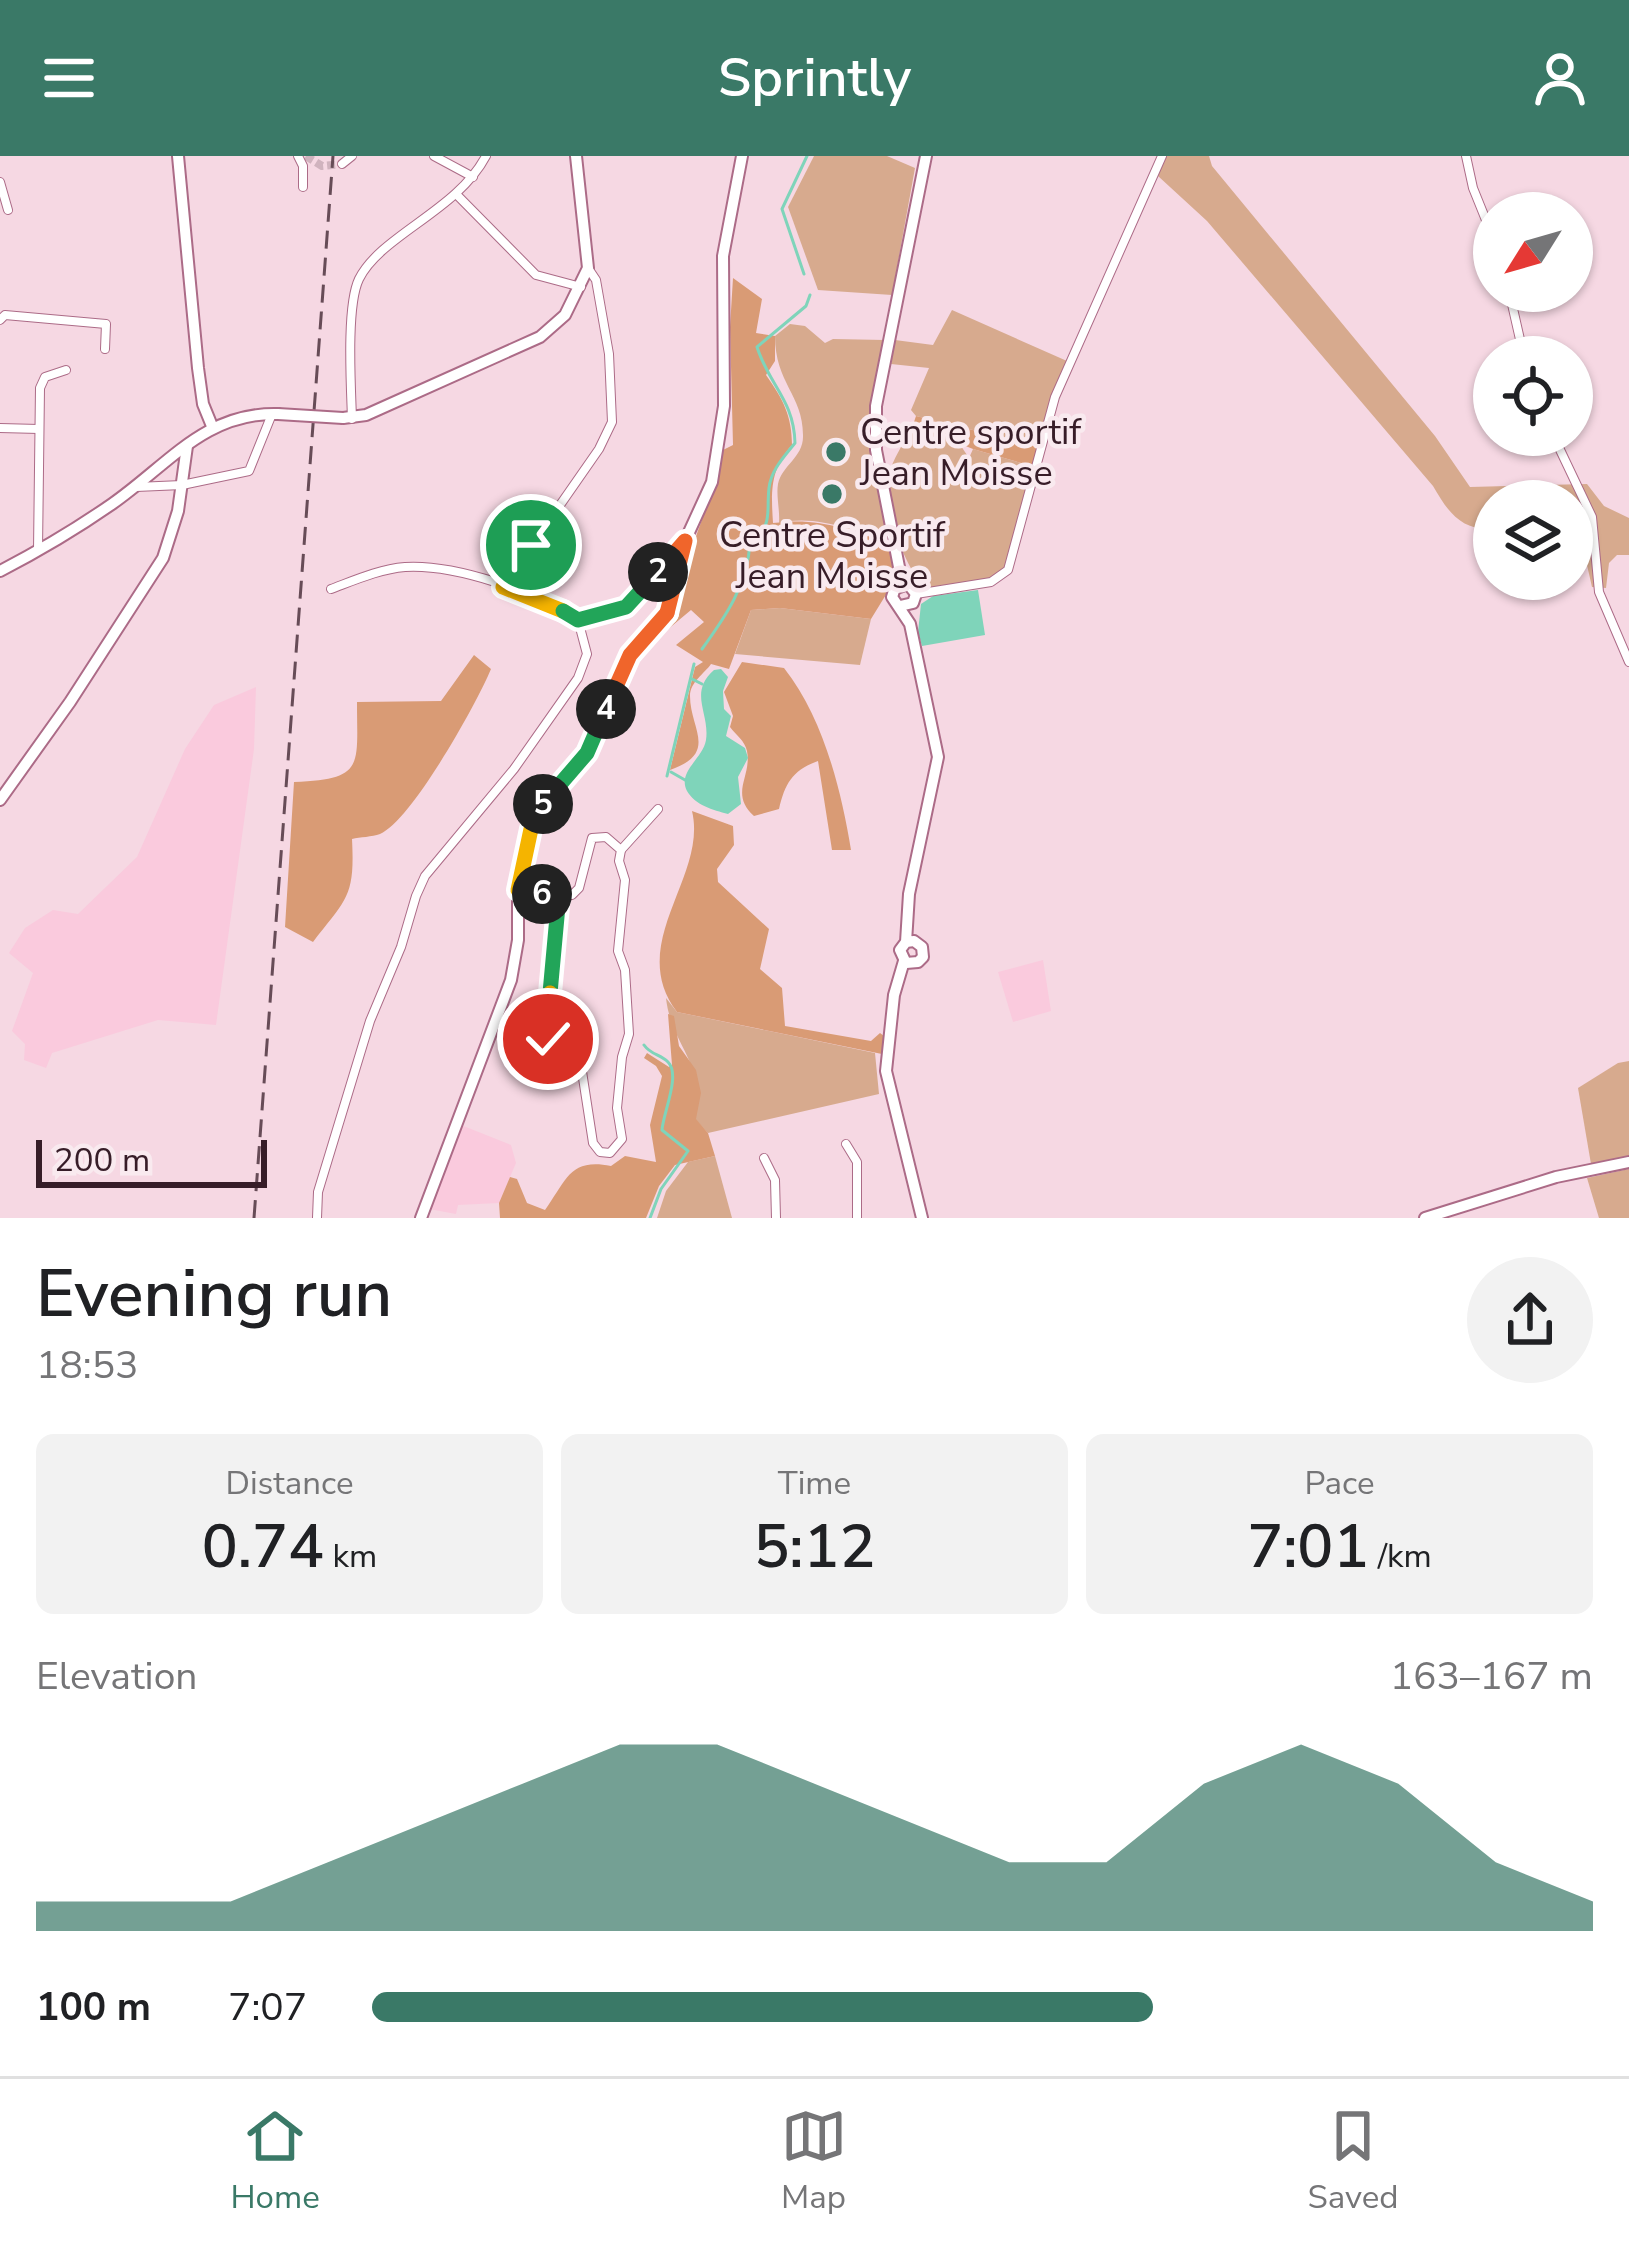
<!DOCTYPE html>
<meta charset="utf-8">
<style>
:root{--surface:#fff;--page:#f2f2f2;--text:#202124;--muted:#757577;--line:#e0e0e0;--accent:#3a7967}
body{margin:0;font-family:"Nunito Sans",sans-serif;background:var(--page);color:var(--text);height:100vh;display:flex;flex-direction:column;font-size:45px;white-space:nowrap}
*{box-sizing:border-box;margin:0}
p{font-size:39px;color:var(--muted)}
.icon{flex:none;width:66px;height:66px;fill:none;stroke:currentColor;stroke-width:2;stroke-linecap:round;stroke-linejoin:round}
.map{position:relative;height:1062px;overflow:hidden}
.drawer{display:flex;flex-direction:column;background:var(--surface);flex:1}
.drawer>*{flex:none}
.needle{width:78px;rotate:233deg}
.controls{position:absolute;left:1473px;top:36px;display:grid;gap:24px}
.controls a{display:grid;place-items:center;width:120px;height:120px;border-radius:50%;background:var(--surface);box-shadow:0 3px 9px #0004;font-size:60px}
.scale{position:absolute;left:36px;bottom:30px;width:231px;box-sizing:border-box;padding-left:12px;border:6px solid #371d28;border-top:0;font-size:33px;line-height:42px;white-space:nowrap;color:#371d28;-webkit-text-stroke:9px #f9eaef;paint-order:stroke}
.pin{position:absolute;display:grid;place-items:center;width:102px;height:102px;color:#fff;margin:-51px;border:6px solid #fff;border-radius:50%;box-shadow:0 3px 12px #0007}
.km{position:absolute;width:60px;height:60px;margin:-30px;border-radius:50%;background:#222;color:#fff;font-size:33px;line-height:60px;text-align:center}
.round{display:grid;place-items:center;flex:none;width:126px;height:126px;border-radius:63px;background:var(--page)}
.head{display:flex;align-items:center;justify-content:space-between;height:204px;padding:0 36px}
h1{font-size:66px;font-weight:600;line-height:90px}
.figures{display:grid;grid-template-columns:repeat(3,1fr);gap:18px;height:204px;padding:12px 36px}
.figures div{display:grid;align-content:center;border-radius:18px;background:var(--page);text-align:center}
.figures b{font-size:60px;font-weight:600}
.figures small{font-size:33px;font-weight:400}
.figures p{font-size:33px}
.chart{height:336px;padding:24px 36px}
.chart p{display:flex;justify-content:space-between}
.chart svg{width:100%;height:216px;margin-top:12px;fill:var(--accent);opacity:.7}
ul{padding:0 36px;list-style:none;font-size:39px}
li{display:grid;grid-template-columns:192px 144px 1fr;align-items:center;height:90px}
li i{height:30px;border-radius:15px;background:var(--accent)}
header{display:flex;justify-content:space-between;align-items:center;height:156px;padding:0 36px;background:var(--accent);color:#fff;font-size:54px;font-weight:600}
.tabs{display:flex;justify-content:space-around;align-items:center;height:168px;border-top:3px solid var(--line);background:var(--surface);font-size:33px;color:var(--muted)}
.tabs a{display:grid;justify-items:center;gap:6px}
.tabs .current{color:var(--accent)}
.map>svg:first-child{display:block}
.built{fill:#facadd}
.green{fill:#d7aa8e}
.forest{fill:#d99b75}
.water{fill:#7fd4ba}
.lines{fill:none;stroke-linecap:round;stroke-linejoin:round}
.stream{stroke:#7fd4ba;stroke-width:3}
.minor-tunnel{stroke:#d0b3be;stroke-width:8;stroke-dasharray:8 4;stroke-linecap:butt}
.minor-casing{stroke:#ac6b87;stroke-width:10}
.tertiary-casing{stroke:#ac6b87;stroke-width:14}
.minor{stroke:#fff;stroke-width:8}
.tertiary{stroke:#fff;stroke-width:10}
.rail{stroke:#674c57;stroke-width:3;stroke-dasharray:18 9;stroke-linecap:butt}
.tertiary-bridge-casing{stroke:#ac6b87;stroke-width:14;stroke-linecap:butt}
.tertiary-bridge{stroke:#fff;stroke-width:10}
.split-1-casing{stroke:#fff;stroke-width:24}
.split-2-casing{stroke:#fff;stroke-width:24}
.split-3-casing{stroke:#fff;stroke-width:24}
.split-4-casing{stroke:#fff;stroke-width:24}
.split-5-casing{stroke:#fff;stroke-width:24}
.split-6-casing{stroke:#fff;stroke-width:24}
.split-7-casing{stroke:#fff;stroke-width:24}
.split-8-casing{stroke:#fff;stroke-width:24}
.split-1{stroke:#f5b400;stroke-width:15}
.split-2{stroke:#22a559;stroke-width:15}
.split-3{stroke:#f0652b;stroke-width:15}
.split-4{stroke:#f0652b;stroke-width:15}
.split-5{stroke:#22a559;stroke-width:15}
.split-6{stroke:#f5b400;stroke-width:15}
.split-7{stroke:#22a559;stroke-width:15}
.split-8{stroke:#f5b400;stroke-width:15}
.poi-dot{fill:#3a7967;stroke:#f9eaef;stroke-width:4.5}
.labels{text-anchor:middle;stroke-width:9;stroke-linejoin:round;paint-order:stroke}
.poi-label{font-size:36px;fill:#371d28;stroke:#f9eaef;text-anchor:start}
</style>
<header><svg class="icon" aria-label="menu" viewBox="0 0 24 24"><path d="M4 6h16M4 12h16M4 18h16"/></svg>Sprintly<svg class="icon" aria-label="person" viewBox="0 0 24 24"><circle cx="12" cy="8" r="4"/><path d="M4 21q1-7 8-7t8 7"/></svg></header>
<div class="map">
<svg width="1629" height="1062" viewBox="0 0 1629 1062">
<rect width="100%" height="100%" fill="#f6d8e3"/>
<!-- built -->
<g class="built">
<polygon points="256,531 254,593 216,869 158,864 52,897 46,912 24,904 25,888 12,875 33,817 9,797 25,772 53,754 78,758 137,701 185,593 214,549"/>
<polygon points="1043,804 1051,855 1013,866 998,816"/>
<polygon points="461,969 511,989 516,1007 499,1047 458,1049 456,1058 429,1053"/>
</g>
<!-- green -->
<g class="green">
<polygon points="814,0 887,0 915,12 892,139 818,134 788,51"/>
<path d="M1163,0H1209L1212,10L1435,280L1470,331L1587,328L1604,350L1629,362V399H1617L1609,407L1606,432L1592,431L1584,396L1572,382V345H1494V373C1461,375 1448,356 1433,330L1207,65L1158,20Z"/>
<polygon points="952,154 1067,205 1041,291 916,260 911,254 929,212 891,208 895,184 933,189"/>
<path d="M790,168L805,170L825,187L833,183L885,184L873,302L889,387C853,375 818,358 779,367C780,354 776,340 778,328C782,309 804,301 803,279C803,239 775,227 775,180Z"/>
<path d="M913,269L959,287L969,302L973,293L1035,311L1006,412L995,422L930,433C906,423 882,345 888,321C892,304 905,285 913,269Z"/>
<polygon points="780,452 871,463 860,509 735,498 751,454"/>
<path d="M666,842L677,856L875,897L879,938L708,977L695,963C707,908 671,889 666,842Z"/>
<polygon points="1629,905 1629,1000 1591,1008 1578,932 1618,907"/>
<polygon points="715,1000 732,1062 657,1062 666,1035 688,1006"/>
<polygon points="1629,1013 1629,1062 1599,1062 1587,1022"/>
</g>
<!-- forest -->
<g class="forest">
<path d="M733,122L762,143L756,177L775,180V205L766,219C783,243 792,260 792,289C770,313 771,336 773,367C818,361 847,373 889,387L895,424L871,463L780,452L751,454L729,513L711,508C705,517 690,526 690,540C690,573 719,597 670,614L695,511L703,506L676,489L704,466L691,454L661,479L656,475C684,442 679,434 691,396C702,359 716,334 723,294L733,289L730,171Z"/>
<polygon points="916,260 1041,291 1035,311 973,293 913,269"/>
<path d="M474,499L491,513C477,547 412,664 380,678C372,681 360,681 352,683C355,741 347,742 313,786L285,771L294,626C365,623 357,611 357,546L441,545Z"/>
<path d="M742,506L784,512C823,561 841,633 851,694H832L818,605C793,614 785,627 779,653L754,660C729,637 752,621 747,595C745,585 736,579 730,571L733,560L724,536Z"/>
<path d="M692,655L733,670L734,689L717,713L718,726L769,773L760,813L782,832L785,870L871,885L880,877L884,880L882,898L677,856C625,787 708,721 692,655Z"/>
<path d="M668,858L674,860L679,890L696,914L701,937L696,963L708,977L715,1000L675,1009L659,1030L646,1062H500L499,1047L510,1021L517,1023L527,1047L545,1054C567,1024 569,1002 611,1010L625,1000L656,1006L650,969L662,920L656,910L644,902L647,897L669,911L672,909Z"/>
</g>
<!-- water -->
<g class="water">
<polygon points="978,434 985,479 922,490 918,476 921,448 933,440"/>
<path d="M721,513L728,521L723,535L724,553L731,560L726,580L745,592L748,602L738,621L741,648L728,658C713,654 695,649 687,635C677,615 703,603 706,584C710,557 688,537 714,514Z"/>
</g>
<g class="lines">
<!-- stream -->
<g class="stream">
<polyline points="804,118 782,53 807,0"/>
<path d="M702,493C726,460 748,428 750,386C774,369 766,357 769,332C771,314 784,301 795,287C794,244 769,229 757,191L806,150L810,139"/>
<polyline points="692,523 702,528"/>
<polyline points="671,616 685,624"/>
<polyline points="667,620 694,508"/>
<path d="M644,889C651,899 660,898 668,906C681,919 663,957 662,974L688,995L661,1033L650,1062"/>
</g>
<!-- minor-tunnel -->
<polyline class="minor-tunnel" points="306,0 322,10 342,8"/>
<defs>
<g id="minor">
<polyline points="298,0 303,10 303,31"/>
<polyline points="434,0 473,21"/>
<polyline points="1466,0 1473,32 1494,84"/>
<polyline points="342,8 352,0"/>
<polyline points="0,26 8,54"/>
<polyline points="457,39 536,119 581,131"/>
<polyline points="1509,135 1524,201"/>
<polyline points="0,164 5,159 106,168 105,193"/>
<path d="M352,263C351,230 346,150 359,123C381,79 457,55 486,0"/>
<polyline points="0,272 39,273"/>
<polyline points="1553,279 1592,361 1599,436 1629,506"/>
<polyline points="136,331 182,329 249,315 272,258"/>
<polyline points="38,394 40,232 45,221 66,214"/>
<polyline points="503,431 599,293 612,266 609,198 596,124 588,112"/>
<path d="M331,433C355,424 380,413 405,411C455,408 537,436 578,464"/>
<polyline points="916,438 991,426 1008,414 1055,241 1162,0"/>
<polyline points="621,694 658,653"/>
<polyline points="518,734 572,739 579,732 592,682 606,681 621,694 619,705 625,724 618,795 625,814 629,878 622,901 617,952 622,983 610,997 600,996 593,987 579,896 553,887 544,875 556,799 559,739"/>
<polyline points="846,988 857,1006 857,1062"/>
<polyline points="764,1002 775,1024 776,1062"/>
<polyline points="317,1062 318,1036 370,865 401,791 416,740 425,720 514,613 578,522 587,498 578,464 636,444 684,386"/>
</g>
<g id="tertiary">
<polyline points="178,0 198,212 203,248 212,270"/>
<polyline points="343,262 366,259 540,181 565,159 588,112 576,0"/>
<path d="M0,415C39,395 76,373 112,348C168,309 205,256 278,258"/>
<polyline points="897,432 908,428 916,438 913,447 900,450"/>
<polyline points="0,644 70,546 163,402 178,355 187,290"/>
<polyline points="906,786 914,785 922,791 923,801 918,806 906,807 900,794 906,786 909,738 938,601 910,468 892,441 900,416 876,294 876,250 926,0"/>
<polyline points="904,805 894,839 886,915 922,1062"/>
<polyline points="421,1062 511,824 518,784 518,734 531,673 543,648 588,597 626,506 667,458 685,385 712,326 724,250 723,100 742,0"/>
<polyline points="1425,1062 1556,1021 1629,1006"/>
</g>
</defs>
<!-- minor casing -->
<use href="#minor" class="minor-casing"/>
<!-- tertiary casing -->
<use href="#tertiary" class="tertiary-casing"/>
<!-- minor -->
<use href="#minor" class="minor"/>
<!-- tertiary -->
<use href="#tertiary" class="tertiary"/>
<!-- rail -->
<polyline class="rail" points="254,1062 333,0"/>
<defs>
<polyline id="tertiary-bridge" points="278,258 343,262"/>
</defs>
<!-- tertiary-bridge casing -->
<use href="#tertiary-bridge" class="tertiary-bridge-casing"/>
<!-- tertiary-bridge -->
<use href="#tertiary-bridge" class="tertiary-bridge"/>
</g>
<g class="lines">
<defs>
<polyline id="split-1" points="531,389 503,431 563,455"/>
<polyline id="split-2" points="563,455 578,464 626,451 658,416"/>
<polyline id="split-3" points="658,416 685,385 667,457"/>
<polyline id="split-4" points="606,553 630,499 667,457"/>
<polyline id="split-5" points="543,648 587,597 606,553"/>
<polyline id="split-6" points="542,738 518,734 531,673 543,648"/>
<polyline id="split-7" points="542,738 559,739 550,837"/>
<polyline id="split-8" points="548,883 544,875 550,837"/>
</defs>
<!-- split-1 casing -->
<use href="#split-1" class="split-1-casing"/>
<!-- split-2 casing -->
<use href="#split-2" class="split-2-casing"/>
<!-- split-3 casing -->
<use href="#split-3" class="split-3-casing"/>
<!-- split-4 casing -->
<use href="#split-4" class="split-4-casing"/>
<!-- split-5 casing -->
<use href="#split-5" class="split-5-casing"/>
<!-- split-6 casing -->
<use href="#split-6" class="split-6-casing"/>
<!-- split-7 casing -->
<use href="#split-7" class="split-7-casing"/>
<!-- split-8 casing -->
<use href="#split-8" class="split-8-casing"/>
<!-- split-1 -->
<use href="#split-1" class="split-1"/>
<!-- split-2 -->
<use href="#split-2" class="split-2"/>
<!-- split-3 -->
<use href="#split-3" class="split-3"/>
<!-- split-4 -->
<use href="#split-4" class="split-4"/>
<!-- split-5 -->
<use href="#split-5" class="split-5"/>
<!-- split-6 -->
<use href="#split-6" class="split-6"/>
<!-- split-7 -->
<use href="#split-7" class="split-7"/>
<!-- split-8 -->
<use href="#split-8" class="split-8"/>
</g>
<!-- markers -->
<g class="poi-dot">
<circle cx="836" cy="296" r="12"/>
<circle cx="832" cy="338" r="12"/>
</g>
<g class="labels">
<!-- poi labels -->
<g class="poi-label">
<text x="860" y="288">Centre sportif<tspan x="860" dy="41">Jean Moisse</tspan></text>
<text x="832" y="391" text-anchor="middle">Centre Sportif<tspan x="832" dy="41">Jean Moisse</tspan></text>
</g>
</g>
</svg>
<div class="controls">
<a><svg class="needle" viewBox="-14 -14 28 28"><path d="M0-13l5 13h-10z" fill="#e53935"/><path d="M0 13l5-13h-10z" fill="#757577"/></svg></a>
<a><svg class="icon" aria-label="locate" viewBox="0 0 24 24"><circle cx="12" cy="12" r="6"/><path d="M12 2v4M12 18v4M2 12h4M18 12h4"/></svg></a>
<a><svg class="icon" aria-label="layers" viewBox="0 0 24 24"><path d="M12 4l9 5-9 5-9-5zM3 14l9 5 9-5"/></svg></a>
</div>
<div class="scale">200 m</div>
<div class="pin" style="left:531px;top:389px;background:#1e9e55"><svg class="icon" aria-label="arrive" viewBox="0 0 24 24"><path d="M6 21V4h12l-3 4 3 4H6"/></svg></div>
<div class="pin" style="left:548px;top:883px;background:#d93025"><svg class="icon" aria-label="check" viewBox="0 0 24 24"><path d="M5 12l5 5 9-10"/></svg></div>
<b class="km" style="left:658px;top:416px">2</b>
<b class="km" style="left:606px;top:553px">4</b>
<b class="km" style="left:543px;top:648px">5</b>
<b class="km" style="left:542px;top:738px">6</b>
</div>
<section class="drawer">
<div class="head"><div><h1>Evening run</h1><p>18:53</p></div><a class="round"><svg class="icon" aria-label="share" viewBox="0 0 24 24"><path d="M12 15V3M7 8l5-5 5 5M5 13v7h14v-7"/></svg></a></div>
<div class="figures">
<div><p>Distance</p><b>0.74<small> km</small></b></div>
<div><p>Time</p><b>5:12</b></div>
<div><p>Pace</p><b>7:01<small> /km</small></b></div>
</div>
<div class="chart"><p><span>Elevation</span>163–167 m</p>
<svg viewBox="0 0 160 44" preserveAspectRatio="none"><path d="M0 44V38L10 38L20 38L30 30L40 22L50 14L60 6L70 6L80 14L90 22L100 30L110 30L120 14L130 6L140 14L150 30L160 38V44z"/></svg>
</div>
<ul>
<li><b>100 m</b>7:07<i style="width:64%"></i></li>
</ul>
</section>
<nav class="tabs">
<a class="current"><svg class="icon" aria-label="home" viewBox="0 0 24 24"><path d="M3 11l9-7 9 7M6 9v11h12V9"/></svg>Home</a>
<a><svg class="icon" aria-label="map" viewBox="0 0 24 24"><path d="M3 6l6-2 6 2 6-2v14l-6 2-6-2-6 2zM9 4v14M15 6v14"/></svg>Map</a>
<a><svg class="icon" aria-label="saved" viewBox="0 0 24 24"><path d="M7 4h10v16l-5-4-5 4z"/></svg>Saved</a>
</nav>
